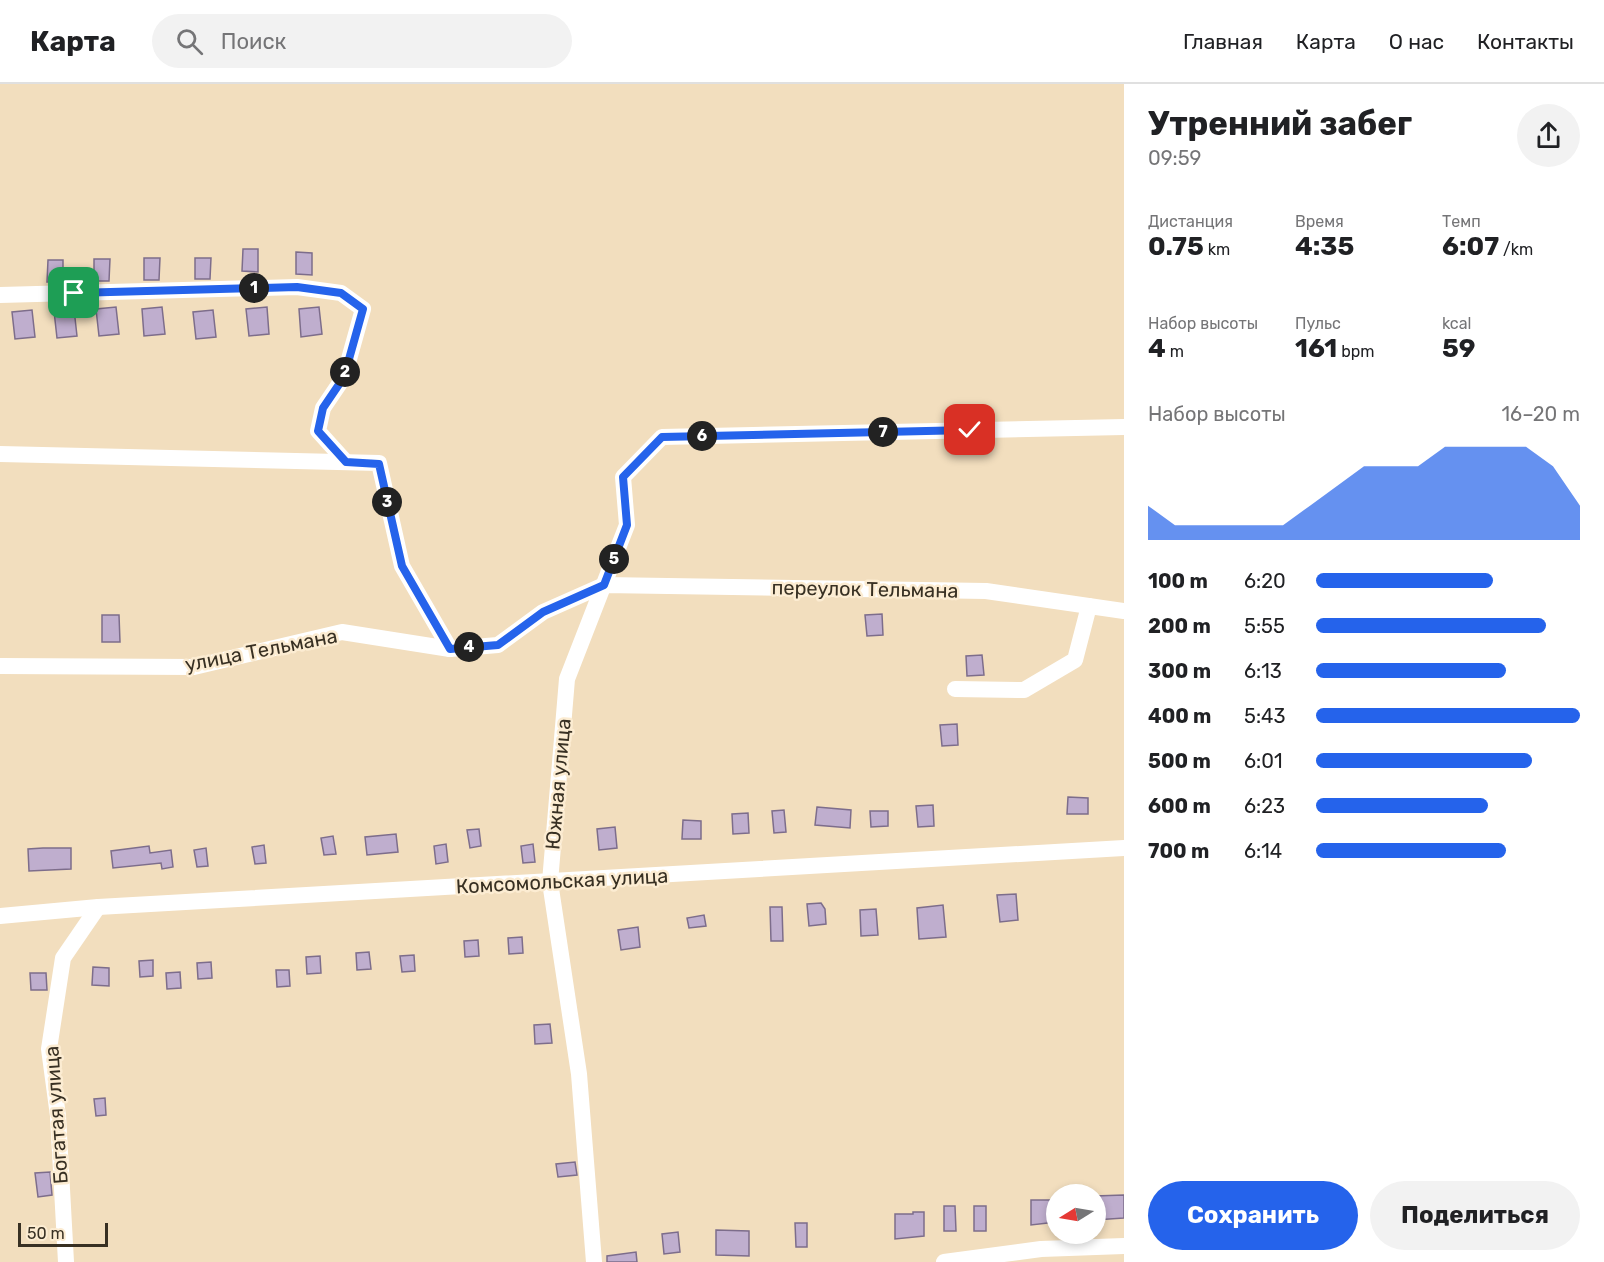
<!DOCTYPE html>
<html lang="ru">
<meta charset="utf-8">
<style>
:root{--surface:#fff;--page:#f2f2f2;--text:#202124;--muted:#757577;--line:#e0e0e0;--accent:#2563eb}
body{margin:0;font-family:Rubik,sans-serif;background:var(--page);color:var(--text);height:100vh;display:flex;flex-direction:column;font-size:22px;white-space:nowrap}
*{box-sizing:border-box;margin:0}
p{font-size:20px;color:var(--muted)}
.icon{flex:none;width:33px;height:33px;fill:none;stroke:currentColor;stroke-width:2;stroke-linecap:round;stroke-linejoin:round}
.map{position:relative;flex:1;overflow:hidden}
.side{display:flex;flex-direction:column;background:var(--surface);width:480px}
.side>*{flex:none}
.needle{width:39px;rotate:259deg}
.tools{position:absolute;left:1046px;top:1100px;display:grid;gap:12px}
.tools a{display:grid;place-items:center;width:60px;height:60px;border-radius:50%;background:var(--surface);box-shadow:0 3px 9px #0003;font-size:30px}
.scale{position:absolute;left:18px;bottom:15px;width:90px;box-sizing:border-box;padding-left:6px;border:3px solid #383023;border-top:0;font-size:16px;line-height:21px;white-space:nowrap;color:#383023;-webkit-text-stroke:4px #fcecd2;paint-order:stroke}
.pin{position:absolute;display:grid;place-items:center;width:51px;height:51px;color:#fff;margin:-26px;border-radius:12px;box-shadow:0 3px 9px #0006}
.km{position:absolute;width:30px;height:30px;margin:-15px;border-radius:50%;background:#222;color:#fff;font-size:16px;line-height:30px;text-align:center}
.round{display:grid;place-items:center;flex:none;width:63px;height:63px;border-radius:32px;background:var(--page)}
.headline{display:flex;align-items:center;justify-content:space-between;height:102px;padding:0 24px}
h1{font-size:33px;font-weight:700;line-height:45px}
.metrics{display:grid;grid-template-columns:repeat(3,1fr);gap:9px;height:102px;padding:6px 24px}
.metrics div{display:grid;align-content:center}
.metrics b{font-size:26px;font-weight:700}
.metrics small{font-size:16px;font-weight:400}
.metrics p{font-size:16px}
.chart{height:168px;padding:12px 24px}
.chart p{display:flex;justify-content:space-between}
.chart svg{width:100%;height:108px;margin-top:6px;fill:var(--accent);opacity:.7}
.action{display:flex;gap:12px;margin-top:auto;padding:12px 24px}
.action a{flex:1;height:69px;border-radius:36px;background:var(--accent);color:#fff;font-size:24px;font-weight:700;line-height:69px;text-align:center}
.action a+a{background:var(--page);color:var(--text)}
ul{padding:0 24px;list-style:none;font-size:20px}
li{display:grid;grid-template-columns:96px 72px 1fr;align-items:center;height:45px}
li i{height:15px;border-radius:8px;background:var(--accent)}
header{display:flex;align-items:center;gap:36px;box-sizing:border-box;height:84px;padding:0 30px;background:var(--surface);border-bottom:2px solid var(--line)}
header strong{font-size:28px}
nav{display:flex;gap:33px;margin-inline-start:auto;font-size:21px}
.search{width:420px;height:54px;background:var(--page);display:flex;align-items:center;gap:15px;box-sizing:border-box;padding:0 21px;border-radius:33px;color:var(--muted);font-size:22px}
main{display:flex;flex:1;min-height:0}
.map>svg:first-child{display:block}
.building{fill:#bfaece;stroke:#7d6d8b;stroke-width:1.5}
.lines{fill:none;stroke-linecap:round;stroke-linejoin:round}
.minor{stroke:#fff;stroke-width:16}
.route-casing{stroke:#fff;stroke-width:12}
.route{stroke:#2563eb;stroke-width:8}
.labels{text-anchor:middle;stroke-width:5;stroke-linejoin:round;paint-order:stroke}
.street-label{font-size:20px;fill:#383023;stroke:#fcecd2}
</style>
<header>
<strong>Карта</strong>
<div class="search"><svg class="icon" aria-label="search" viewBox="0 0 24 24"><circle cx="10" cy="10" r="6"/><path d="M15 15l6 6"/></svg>Поиск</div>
<nav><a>Главная</a><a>Карта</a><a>О нас</a><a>Контакты</a></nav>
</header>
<main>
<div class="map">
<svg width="1124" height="1178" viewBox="0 0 1124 1178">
<rect width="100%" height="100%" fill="#f2debe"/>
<!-- building -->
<g class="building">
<polygon points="243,165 258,165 258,188 242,187"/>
<polygon points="296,168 312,169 312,191 296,190"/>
<polygon points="144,174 160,174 159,196 144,196"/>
<polygon points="195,174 211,174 210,195 195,195"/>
<polygon points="94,175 110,175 109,197 94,197"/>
<polygon points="48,176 63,176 63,198 47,198"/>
<polygon points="116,223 119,250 99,252 96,225"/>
<polygon points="162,223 165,250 144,252 142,225"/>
<polygon points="267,223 269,250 249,252 246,225"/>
<polygon points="319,223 322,250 301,253 299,225"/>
<polygon points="74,225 77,252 57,254 54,227"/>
<polygon points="32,226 35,253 15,255 12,228"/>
<polygon points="213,226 216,253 196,255 193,228"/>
<polygon points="882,530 883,551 867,552 865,531"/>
<polygon points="102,531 119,531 120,558 102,558"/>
<polygon points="982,571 984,591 967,592 966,572"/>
<polygon points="957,640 958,661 942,662 940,641"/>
<polygon points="1068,713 1088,714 1088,730 1067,730"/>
<polygon points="933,721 934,742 918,743 916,722"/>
<polygon points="817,723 851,726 850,744 815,741"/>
<polygon points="784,726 786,748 774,749 772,727"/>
<polygon points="870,727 888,727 888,742 871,743"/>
<polygon points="748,729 749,749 733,750 732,730"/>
<polygon points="683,736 701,737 701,755 682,755"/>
<polygon points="615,743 617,764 599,766 597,745"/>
<polygon points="479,745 481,762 470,764 467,746"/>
<polygon points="396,750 398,768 367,771 365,753"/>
<polygon points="333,752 336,770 324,771 321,754"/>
<polygon points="446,760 448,778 436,780 434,762"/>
<polygon points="533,760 535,778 523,779 521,762"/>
<polygon points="264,761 266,779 255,780 252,763"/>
<polygon points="149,762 150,769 171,766 173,783 162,785 161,779 113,784 111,767"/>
<polygon points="43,764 71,764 71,785 29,787 28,765"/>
<polygon points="206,764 208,782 197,783 194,766"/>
<polygon points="1016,810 1018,836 1000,838 997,811"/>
<polygon points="821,819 825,825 826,840 809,842 807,820"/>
<polygon points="943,821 946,853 919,855 917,824"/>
<polygon points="770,823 782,823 783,857 771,857"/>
<polygon points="876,825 878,851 861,852 860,826"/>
<polygon points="704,831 706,842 689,844 687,834"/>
<polygon points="638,843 640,863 621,866 618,846"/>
<polygon points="522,853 523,869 509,870 508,854"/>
<polygon points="478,856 479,872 465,873 464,857"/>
<polygon points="369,868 371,885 357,886 356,869"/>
<polygon points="414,871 415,887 402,888 400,872"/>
<polygon points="320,872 321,889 307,890 306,873"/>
<polygon points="153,876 153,892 140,893 139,877"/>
<polygon points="211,878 212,894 198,895 197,879"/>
<polygon points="93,883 109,884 109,902 92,901"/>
<polygon points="276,886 289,886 290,902 277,903"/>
<polygon points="180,888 181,904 167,905 166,889"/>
<polygon points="30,889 46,889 47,906 31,906"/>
<polygon points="550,940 552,959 535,960 534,941"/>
<polygon points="105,1014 106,1031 96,1032 94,1015"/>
<polygon points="575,1078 577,1091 558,1093 556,1080"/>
<polygon points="50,1088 52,1111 38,1113 35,1089"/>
<polygon points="1124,1111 1124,1134 1095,1136 1095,1112"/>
<polygon points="1031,1116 1056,1116 1056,1138 1031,1141"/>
<polygon points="944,1122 955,1122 956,1147 944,1147"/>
<rect x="974" y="1122" width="12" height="25"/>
<polygon points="913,1128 924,1128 924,1152 895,1155 895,1130 913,1130"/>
<polygon points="795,1139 807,1139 807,1163 796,1163"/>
<polygon points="716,1146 749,1147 749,1172 716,1171"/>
<polygon points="678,1148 680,1168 664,1170 662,1150"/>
<polygon points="636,1168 637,1178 607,1178 607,1172"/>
</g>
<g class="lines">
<!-- minor -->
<g class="minor">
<polyline points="0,211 297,203 341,209 363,225 344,293 323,324 318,347 346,378"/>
<polyline points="0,370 379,379 402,482 450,565 498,561 543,528 604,501 986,507 1124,527"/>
<polyline points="0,582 194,583 342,548 450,565"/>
<polyline points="955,605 1024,606 1075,576 1089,522"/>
<polyline points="0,832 98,823 1124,764"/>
<polyline points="66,1178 58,1032 49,965 63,874 98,823"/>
<polyline points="594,1178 579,990 550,798 567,595 627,441 623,393 662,353 1124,343"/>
<polyline points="944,1178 1041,1165 1124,1162"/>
</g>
</g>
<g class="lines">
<defs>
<polyline id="route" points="74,209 297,203 341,209 363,225 344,293 323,324 318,347 346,378 379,380 402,482 450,565 498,561 543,528 604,501 627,441 623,393 662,353 970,346"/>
</defs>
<!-- route casing -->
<use href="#route" class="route-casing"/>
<!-- route -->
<use href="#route" class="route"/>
</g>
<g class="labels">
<!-- street labels -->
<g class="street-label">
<text transform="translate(865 505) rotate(1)" y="7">переулок Тельмана</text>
<text transform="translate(261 566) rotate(-11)" y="7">улица Тельмана</text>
<text transform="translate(558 700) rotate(-85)" y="7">Южная улица</text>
<text transform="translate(562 797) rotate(-3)" y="7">Комсомольская улица</text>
<text transform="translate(56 1031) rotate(-94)" y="7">Богатая улица</text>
</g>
</g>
</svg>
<div class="tools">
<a><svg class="needle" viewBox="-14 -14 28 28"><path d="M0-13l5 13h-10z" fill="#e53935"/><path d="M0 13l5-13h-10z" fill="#757577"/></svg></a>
</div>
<div class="scale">50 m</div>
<div class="pin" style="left:74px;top:209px;background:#1e9e55"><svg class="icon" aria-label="arrive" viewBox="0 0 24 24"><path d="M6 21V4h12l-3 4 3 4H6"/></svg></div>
<div class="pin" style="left:970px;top:346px;background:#d93025"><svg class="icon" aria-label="check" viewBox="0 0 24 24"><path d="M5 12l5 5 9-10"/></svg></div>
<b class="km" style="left:254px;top:204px">1</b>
<b class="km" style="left:345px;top:288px">2</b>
<b class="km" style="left:387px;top:418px">3</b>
<b class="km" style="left:469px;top:563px">4</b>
<b class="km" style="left:614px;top:475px">5</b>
<b class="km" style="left:702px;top:352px">6</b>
<b class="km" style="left:883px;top:348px">7</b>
</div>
<section class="side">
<div class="headline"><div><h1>Утренний забег</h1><p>09:59</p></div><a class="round"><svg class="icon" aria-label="share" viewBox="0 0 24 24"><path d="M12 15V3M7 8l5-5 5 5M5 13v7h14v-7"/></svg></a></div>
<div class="metrics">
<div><p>Дистанция</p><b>0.75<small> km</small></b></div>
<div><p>Время</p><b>4:35</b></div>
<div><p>Темп</p><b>6:07<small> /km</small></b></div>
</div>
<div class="metrics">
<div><p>Набор высоты</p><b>4<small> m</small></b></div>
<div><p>Пульс</p><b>161<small> bpm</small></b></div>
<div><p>kcal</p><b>59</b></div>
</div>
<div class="chart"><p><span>Набор высоты</span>16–20 m</p>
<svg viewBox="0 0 160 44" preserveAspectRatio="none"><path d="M0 44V30L10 38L20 38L30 38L40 38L50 38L60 30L70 22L80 14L90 14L100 14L110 6L120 6L130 6L140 6L150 14L160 30V44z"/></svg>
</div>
<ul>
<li><b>100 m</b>6:20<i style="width:67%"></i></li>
<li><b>200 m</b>5:55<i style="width:87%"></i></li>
<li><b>300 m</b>6:13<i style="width:72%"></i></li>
<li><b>400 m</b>5:43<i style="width:100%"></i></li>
<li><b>500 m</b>6:01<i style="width:82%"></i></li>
<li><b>600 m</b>6:23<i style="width:65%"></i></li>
<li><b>700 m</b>6:14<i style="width:72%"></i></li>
</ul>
<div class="action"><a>Сохранить</a><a>Поделиться</a></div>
</section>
</main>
